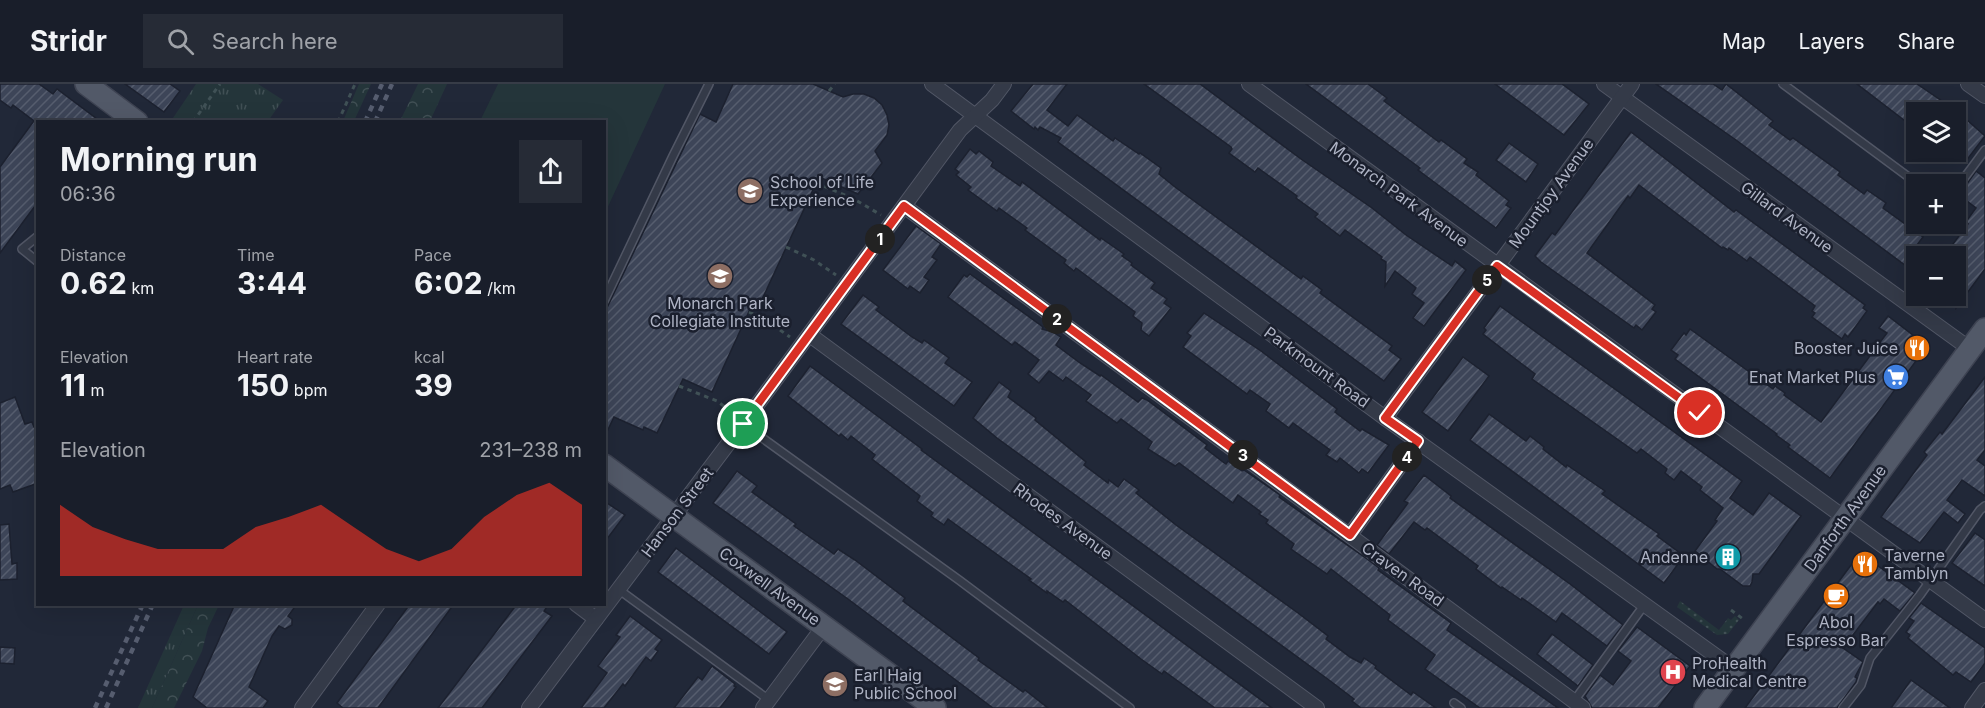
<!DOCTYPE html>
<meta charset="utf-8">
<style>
:root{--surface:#191e2a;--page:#262b36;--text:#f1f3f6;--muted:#9fa2a8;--line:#373c47;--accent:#d93025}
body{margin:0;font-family:Inter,sans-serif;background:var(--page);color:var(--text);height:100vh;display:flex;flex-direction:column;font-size:22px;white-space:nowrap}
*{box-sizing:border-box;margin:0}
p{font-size:20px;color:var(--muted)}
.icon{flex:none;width:33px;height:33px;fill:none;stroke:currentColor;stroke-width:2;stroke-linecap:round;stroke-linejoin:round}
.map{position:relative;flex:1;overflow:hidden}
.drawer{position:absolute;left:36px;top:36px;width:570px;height:486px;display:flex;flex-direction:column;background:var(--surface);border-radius:0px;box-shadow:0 6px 24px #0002,0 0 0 2px var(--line)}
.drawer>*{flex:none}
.controls{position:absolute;left:1906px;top:18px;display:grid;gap:12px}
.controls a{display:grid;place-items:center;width:60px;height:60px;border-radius:0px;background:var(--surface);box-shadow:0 6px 24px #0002,0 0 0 2px var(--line);font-size:30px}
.pin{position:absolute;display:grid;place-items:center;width:51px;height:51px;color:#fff;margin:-26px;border:3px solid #fff;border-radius:50%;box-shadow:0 2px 6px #0007}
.km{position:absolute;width:30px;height:30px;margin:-15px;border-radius:50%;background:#222;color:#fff;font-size:16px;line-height:30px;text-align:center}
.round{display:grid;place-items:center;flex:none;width:63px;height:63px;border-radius:0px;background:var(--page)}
.overview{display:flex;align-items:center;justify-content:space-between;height:102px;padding:0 24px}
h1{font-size:33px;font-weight:700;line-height:45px}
.figures{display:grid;grid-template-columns:repeat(3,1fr);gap:9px;height:102px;padding:6px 24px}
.figures div{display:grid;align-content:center}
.figures b{font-size:30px;font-weight:700}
.figures small{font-size:16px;font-weight:400}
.figures p{font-size:16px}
.chart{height:168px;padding:12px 24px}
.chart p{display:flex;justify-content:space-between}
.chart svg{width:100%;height:108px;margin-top:6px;fill:var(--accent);opacity:.7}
header{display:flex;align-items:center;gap:36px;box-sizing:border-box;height:84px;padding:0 30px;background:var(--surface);border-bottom:2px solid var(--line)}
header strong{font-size:28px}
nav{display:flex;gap:33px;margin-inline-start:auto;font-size:21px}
.search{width:420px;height:54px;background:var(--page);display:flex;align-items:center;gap:15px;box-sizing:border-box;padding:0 21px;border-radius:0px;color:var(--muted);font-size:22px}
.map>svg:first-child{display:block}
.grass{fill:url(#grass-tufts)}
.forest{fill:url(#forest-crowns)}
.garden{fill:url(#garden-dots)}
.pitch{fill:#24353a}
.building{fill:url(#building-hatch);stroke:#1c212f;stroke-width:1.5}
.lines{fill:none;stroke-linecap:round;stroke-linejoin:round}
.service-casing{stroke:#525766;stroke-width:10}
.minor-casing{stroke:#525766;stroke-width:16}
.primary-casing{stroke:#3e4352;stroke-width:24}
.path{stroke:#405156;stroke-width:3;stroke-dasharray:4.5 4.5;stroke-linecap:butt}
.service{stroke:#343a48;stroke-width:7}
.minor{stroke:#343a48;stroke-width:14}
.primary{stroke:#525968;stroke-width:21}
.rail{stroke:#565d6f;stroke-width:4.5;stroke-dasharray:6 6;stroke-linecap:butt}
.route-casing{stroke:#fff;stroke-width:12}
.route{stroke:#d93025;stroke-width:8}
.labels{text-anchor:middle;stroke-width:5;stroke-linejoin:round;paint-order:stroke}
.poi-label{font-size:16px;fill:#afb4c5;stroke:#1a1f2d;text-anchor:start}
.street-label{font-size:16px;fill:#afb4c5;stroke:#1a1f2d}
</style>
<header>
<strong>Stridr</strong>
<div class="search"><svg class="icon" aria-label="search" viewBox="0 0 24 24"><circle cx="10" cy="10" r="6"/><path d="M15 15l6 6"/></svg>Search here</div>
<nav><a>Map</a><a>Layers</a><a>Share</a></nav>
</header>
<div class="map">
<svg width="1985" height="624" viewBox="0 0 1985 624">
<defs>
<pattern id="grass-tufts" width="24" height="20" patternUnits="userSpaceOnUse" patternTransform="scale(1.5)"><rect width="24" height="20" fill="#24353a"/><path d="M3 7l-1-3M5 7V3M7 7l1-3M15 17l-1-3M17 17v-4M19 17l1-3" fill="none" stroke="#415055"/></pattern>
<pattern id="forest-crowns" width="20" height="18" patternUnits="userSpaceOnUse" patternTransform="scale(1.5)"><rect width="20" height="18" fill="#24353a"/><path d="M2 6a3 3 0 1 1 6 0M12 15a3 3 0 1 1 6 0" fill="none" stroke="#415055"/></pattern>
<pattern id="garden-dots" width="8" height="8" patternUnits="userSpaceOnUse" patternTransform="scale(1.5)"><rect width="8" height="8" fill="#24353a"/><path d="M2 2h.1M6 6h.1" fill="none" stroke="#415055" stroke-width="1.8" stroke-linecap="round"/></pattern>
<pattern id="building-hatch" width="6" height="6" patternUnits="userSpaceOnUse" patternTransform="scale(1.5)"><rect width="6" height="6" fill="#3d4558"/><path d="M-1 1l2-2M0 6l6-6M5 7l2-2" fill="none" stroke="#565d6e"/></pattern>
</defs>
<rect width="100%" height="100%" fill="#212838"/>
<!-- grass -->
<g class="grass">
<polygon points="196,0 258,0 283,16 268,37 171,37"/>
<polygon points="184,521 198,521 152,624 138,624"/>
</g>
<!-- forest -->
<g class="forest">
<polygon points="359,0 371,0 354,37 343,37"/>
<polygon points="418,0 447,0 430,37 400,37"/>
<polygon points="198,521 219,521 208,544 202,567 174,624 152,624"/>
</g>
<!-- garden -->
<polygon class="garden" points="1680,517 1719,546 1728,534 1731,536 1735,532 1739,536 1728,550 1717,551 1677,523"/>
<!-- pitch -->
<polygon class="pitch" points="498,0 665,0 605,129 604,38 480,37"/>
<!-- building -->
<g class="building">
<polygon points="0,0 39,0 53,10 57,5 101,38 38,38 38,118 0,169 0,83 34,37 13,21 11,24 0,16"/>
<polygon points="125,0 170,0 180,7 164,28"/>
<polygon points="733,0 813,0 843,13 853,10 864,10 874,14 882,21 887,31 889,41 887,51 875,67 882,79 858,110 819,93 758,224 752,221 712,308 683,295 657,349 644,343 643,346 614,333 604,354 604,230 700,30 716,38"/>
<polygon points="1033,0 1067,0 1047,26 1068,42 1077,31 1113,57 1115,54 1139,70 1140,69 1161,84 1159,90 1175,103 1301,195 1303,192 1322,206 1320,209 1392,262 1389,266 1401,275 1384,297 1058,58 1061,54 1040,43 1038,46 1035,43 1034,45 1011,27"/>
<polygon points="1144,0 1200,0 1301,75 1372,124 1406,151 1452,182 1455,177 1466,186 1424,242 1413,234 1424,219 1412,210 1416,204 1395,187 1385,202 1386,178 1381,175 1382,173 1345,146 1340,152 1315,133 1318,130 1296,114 1297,112 1258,84 1255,88 1229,69 1232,65 1231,63"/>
<polygon points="1306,0 1368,0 1387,14 1384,17 1439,58 1441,56 1467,75 1464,79 1478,88 1476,91 1509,117 1506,121 1511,124 1496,144 1430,95 1418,86 1420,84"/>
<polygon points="1495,0 1562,0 1589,20 1564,51"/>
<polygon points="1656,0 1713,0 1722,6 1726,0 1773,37 1769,41 1790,56 1793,54 1840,88 1838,91 1864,110 1867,106 1886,119 1883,124 1923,153 1917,161 1917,190 1736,56"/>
<polygon points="1857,0 1917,0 1958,28 1985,52 1966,77 1956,69 1956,28 1917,28 1917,46"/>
<polygon points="1631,48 1734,128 1736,126 1865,221 1863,224 1867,227 1848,253 1845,250 1842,255 1812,233 1815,229 1812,227 1815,222 1750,173 1747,177 1729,164 1728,166 1723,163 1722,164 1639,101 1630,114 1628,112 1587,169 1655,221 1652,225 1656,228 1642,246 1636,241 1634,244 1541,178 1535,172 1552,149 1555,151"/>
<polygon points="1509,59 1538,80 1526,98 1496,76"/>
<polygon points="970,65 976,70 979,67 993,78 991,82 1020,102 1022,98 1100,156 1101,154 1124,170 1122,172 1132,179 1131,181 1155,199 1151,204 1167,215 1164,219 1171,224 1149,252 1141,246 1142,239 1133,232 1135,228 1076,184 1074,187 1064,179 1066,176 1025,146 1027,144 999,124 997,127 968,106 971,103 956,91 959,88 955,85"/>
<polygon points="1976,87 1985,94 1985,185 1956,224 1956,172 1944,172 1968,140 1965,139 1976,124 1959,111"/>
<polygon points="916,142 941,160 932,173 937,176 924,193 929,196 920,209 910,202 908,205 883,186"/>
<polygon points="970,190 1043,243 1042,245 1053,248 1061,253 1056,261 1080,279 1100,292 1101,291 1138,318 1142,314 1147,316 1207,361 1205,364 1223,378 1226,380 1228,377 1242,387 1244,386 1280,411 1279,413 1367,475 1379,484 1378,486 1451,539 1447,546 1558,624 1480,624 1425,585 1435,571 1388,536 1390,531 1331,485 1327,490 1291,465 1294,460 1266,439 1268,436 1259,430 1261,428 1238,411 1233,419 1179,379 1175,382 1148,365 1152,358 1121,335 1117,339 1086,317 1091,311 1066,293 1063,297 1049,287 1039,299 1028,290 1039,276 1015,258 1012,261 948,213 964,191 967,193"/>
<polygon points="863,211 879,223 876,226 912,253 922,259 924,256 949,274 945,279 972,298 954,322 841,240"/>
<polygon points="1500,222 1742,397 1730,414 1753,431 1769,409 1801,432 1759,490 1753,490 1752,498 1750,502 1743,502 1720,485 1717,485 1695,467 1717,437 1715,436 1723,424 1700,406 1702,403 1681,387 1674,396 1665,389 1667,385 1641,365 1637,369 1532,295 1535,290 1483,250 1486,246 1484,244"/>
<polygon points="1204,229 1261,267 1337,325 1335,328 1360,347 1362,345 1389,361 1368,389 1362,385 1359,389 1340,374 1337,378 1326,371 1330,366 1293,339 1289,344 1266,327 1270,320 1250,306 1247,310 1183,263 1191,252 1187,249"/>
<polygon points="1888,232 1927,262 1830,394 1788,363 1790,361 1776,351 1777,350 1675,275 1678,271 1671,266 1684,249 1686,251 1690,245 1773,305 1775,302 1785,309 1784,311 1821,338 1887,249 1879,244"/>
<polygon points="1463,273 1489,292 1448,347 1422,328"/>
<polygon points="810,282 922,365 921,366 1272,624 1215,624 1164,587 1162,590 1141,575 1065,516 1063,518 1047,507 1047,509 1029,496 1031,495 948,435 944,441 931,432 933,429 917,417 920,412 872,375 875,371 851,352 848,356 841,350 839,352 788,312"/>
<polygon points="1985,293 1985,366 1977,376 1985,382 1985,412 1962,396 1947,416 1965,430 1958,439 1944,428 1920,459 1881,433 1927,371 1924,368 1940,348 1942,350"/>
<polygon points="999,298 1011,307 1008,313 1036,334 1035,336 1086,378 1084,381 1108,399 1109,396 1118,403 1124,395 1139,406 1136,409 1176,441 1298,529 1328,552 1326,555 1350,573 1361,579 1364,574 1376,582 1375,584 1411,611 1413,608 1436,624 1361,624 1352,617 1354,615 1329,596 997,354 973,334"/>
<polygon points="15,313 25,340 32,338 34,343 38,341 38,399 13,408 10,401 0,405 0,319"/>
<polygon points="1489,330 1526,357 1530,352 1544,363 1543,365 1566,383 1567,381 1605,407 1602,410 1659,450 1657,452 1684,472 1664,499 1470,356"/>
<polygon points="737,387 757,402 752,408 796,440 794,442 834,470 838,465 855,476 905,514 903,517 979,574 978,576 1023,608 1025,606 1048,624 993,624 848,515 713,419"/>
<polygon points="1424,391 1451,412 1450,414 1570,500 1623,541 1607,562 1562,529 1556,538 1522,514 1521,516 1502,503 1501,504 1476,485 1478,482 1427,444 1425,446 1414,438 1389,470 1377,461 1408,419 1404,417"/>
<polygon points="604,417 625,431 604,459"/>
<polygon points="9,440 12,480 17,479 17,495 0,496 0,441"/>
<polygon points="1975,449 1985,456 1985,502 1952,479"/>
<polygon points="676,464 787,548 769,570 658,488"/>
<polygon points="1863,471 1915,509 1900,527 1884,515 1880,520 1878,518 1843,564 1863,578 1855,593 1857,594 1856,598 1837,624 1745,624 1857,473"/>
<polygon points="1921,519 1985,564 1985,579 1971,598 1956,588 1953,591 1908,554 1910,551 1906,548 1914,537 1909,534"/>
<polygon points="235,520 297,520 288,532 292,535 292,541 285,545 279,542 272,552 249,603 268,617 263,624 207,624 193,613"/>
<polygon points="410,520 454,520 378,624 343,624 337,619"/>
<polygon points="517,520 549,520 544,527 552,532 482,624 438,624"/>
<polygon points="630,532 662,556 655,565 658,567 651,577 646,573 625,602 623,600 604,624 581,624 607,589 598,582 620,553 616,551"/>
<polygon points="1637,543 1690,582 1658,624 1592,624 1585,612 1600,591 1613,601 1631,577 1618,567"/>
<polygon points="1552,550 1593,581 1578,602 1537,570"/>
<polygon points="0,563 15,564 14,580 0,579"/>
<polygon points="712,582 735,600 734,602 736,603 720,624 674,624 698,593 702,596"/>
<polygon points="1911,596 1950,624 1891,624"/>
</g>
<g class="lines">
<defs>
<g id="service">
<polyline points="1783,0 1918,100"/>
<polyline points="1956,105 1985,66"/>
<polyline points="38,152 22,165 38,178"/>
<polyline points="604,217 673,72 709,0"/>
<polyline points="743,340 959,496 1130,624"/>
<polyline points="618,505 769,616"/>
<polyline points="1574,617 1645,520"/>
<polyline points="1454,619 1461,624"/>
<polyline points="1843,624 1861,601 1870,574 1920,511 1980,426 1985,422"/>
</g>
<g id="minor">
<polyline points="932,0 1385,334 1734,585"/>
<polyline points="1249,0 1985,536"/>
<polyline points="1604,0 1970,265"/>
<polyline points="1968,0 1985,12"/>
<polyline points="904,122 1583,624"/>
<polyline points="810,251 1317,624"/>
<polyline points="1385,334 1632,0"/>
<polyline points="1350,451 1418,357"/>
<polyline points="576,520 596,535"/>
<polyline points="302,624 378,520"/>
<polyline points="529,624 737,348 960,46 992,16 1004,0"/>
<polyline points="763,624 824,542"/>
<polyline points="1972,624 1985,606"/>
</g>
<g id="primary">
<polyline points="86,0 137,38"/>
<polyline points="604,381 935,624"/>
<polyline points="1705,624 1985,245"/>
</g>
</defs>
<!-- service casing -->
<use href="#service" class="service-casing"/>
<!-- minor casing -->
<use href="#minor" class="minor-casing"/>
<!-- primary casing -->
<use href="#primary" class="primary-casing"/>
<!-- path -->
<g class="path">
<polyline points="829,7 835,0"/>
<polyline points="193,38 220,0"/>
<polyline points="338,38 355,0"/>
<polyline points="816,99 854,115 881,131"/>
<polyline points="786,163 814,176 836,191"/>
<polyline points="749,228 764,235 790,253"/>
<polyline points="679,302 717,317 734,330"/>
<polyline points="1731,526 1743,535"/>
</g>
<!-- service -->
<use href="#service" class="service"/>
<!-- minor -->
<use href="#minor" class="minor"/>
<!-- primary -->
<use href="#primary" class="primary"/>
<!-- rail -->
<g class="rail">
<polyline points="365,38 382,0"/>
<polyline points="375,38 392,0"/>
<polyline points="95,624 143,520"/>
<polyline points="106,624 153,520"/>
</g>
</g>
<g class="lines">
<defs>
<polyline id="route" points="743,340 904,122 1350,451 1418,357 1385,334 1497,182 1700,329"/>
</defs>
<!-- route casing -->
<use href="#route" class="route-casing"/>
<!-- route -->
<use href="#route" class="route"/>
</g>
<!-- icons -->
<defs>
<symbol id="school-disc" viewBox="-11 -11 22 22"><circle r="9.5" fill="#8d6e63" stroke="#1a1f2d"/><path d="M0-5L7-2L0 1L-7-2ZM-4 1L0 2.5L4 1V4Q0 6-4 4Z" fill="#fff"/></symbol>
<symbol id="restaurant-disc" viewBox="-11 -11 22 22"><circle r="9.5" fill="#e8710a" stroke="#1a1f2d"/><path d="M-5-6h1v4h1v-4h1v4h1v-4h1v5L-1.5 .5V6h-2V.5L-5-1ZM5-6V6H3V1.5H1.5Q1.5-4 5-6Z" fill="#fff"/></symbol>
<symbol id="supermarket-disc" viewBox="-11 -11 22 22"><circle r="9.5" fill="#3f7fe0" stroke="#1a1f2d"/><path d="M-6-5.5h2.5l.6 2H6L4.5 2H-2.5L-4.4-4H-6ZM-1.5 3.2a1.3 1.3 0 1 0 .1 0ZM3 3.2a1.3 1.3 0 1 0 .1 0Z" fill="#fff"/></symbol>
<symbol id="building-disc" viewBox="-11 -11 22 22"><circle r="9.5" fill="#0f9aa8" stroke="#1a1f2d"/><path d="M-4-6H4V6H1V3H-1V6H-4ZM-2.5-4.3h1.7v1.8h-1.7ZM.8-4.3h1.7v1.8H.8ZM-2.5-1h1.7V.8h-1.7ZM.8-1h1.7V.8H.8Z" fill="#fff"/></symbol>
<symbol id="cafe-disc" viewBox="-11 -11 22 22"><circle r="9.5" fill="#e8710a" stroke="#1a1f2d"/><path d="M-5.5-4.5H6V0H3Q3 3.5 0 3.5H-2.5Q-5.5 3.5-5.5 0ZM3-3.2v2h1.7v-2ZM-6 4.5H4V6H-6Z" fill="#fff"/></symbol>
<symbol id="hospital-disc" viewBox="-11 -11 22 22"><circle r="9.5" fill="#e0444e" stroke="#1a1f2d"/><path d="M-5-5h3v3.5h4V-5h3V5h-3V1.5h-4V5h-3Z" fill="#fff"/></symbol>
</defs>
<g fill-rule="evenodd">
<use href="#school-disc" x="735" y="92" width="30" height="30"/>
<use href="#school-disc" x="705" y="177" width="30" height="30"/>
<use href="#restaurant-disc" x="1902" y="249" width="30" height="30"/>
<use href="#supermarket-disc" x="1881" y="278" width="30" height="30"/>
<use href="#building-disc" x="1713" y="458" width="30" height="30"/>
<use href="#restaurant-disc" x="1850" y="465" width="30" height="30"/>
<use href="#cafe-disc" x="1821" y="497" width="30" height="30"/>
<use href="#hospital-disc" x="1658" y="573" width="30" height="30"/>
<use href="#school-disc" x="820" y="585" width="30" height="30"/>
</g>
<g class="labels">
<!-- poi labels -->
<g class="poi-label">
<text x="770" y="104">School of Life<tspan x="770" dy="18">Experience</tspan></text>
<text x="720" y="225" text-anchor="middle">Monarch Park<tspan x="720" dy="18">Collegiate Institute</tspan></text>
<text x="1898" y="270" text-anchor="end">Booster Juice</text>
<text x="1876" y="299" text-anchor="end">Enat Market Plus</text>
<text x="1884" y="477">Taverne<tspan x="1884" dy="18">Tamblyn</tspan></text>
<text x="1708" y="479" text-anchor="end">Andenne</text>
<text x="1836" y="544" text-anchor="middle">Abol<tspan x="1836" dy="18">Espresso Bar</tspan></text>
<text x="1692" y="585">ProHealth<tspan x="1692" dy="18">Medical Centre</tspan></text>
<text x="854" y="597">Earl Haig<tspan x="854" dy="18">Public School</tspan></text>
</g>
<!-- street labels -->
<g class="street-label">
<text transform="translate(1551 109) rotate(-54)" y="6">Mountjoy Avenue</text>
<text transform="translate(1399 110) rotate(36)" y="6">Monarch Park Avenue</text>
<text transform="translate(1787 133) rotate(36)" y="6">Gillard Avenue</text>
<text transform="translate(1317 283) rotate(36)" y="6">Parkmount Road</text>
<text transform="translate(677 428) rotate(-53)" y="6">Hanson Street</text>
<text transform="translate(1845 434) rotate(-54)" y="6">Danforth Avenue</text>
<text transform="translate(1063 437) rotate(36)" y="6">Rhodes Avenue</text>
<text transform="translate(1403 490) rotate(36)" y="6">Craven Road</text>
<text transform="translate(770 502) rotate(36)" y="6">Coxwell Avenue</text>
</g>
</g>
</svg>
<div class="controls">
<a><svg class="icon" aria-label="layers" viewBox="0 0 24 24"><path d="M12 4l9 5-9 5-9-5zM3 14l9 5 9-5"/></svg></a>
<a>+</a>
<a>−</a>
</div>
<div class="pin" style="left:743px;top:340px;background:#1e9e55"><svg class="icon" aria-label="arrive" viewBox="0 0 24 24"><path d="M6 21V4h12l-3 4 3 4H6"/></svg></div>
<div class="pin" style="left:1700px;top:329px;background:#d93025"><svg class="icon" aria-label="check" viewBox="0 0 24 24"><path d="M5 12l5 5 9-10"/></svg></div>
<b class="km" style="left:880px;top:155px">1</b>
<b class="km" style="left:1057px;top:235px">2</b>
<b class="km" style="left:1243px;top:371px">3</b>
<b class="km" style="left:1407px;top:373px">4</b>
<b class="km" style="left:1487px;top:196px">5</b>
<section class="drawer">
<div class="overview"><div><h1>Morning run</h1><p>06:36</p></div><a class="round"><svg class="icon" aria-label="share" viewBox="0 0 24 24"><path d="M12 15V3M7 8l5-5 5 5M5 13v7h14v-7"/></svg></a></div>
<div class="figures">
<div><p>Distance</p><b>0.62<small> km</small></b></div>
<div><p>Time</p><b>3:44</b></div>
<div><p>Pace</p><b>6:02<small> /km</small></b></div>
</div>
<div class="figures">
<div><p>Elevation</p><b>11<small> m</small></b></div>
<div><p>Heart rate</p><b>150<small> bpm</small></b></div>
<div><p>kcal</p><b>39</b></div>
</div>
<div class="chart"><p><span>Elevation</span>231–238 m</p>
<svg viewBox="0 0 160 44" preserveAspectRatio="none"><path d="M0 44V15L10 24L20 29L30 33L40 33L50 33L60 24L70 20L80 15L90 24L100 33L110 38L120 33L130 20L140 11L150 6L160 15V44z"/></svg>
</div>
</section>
</div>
